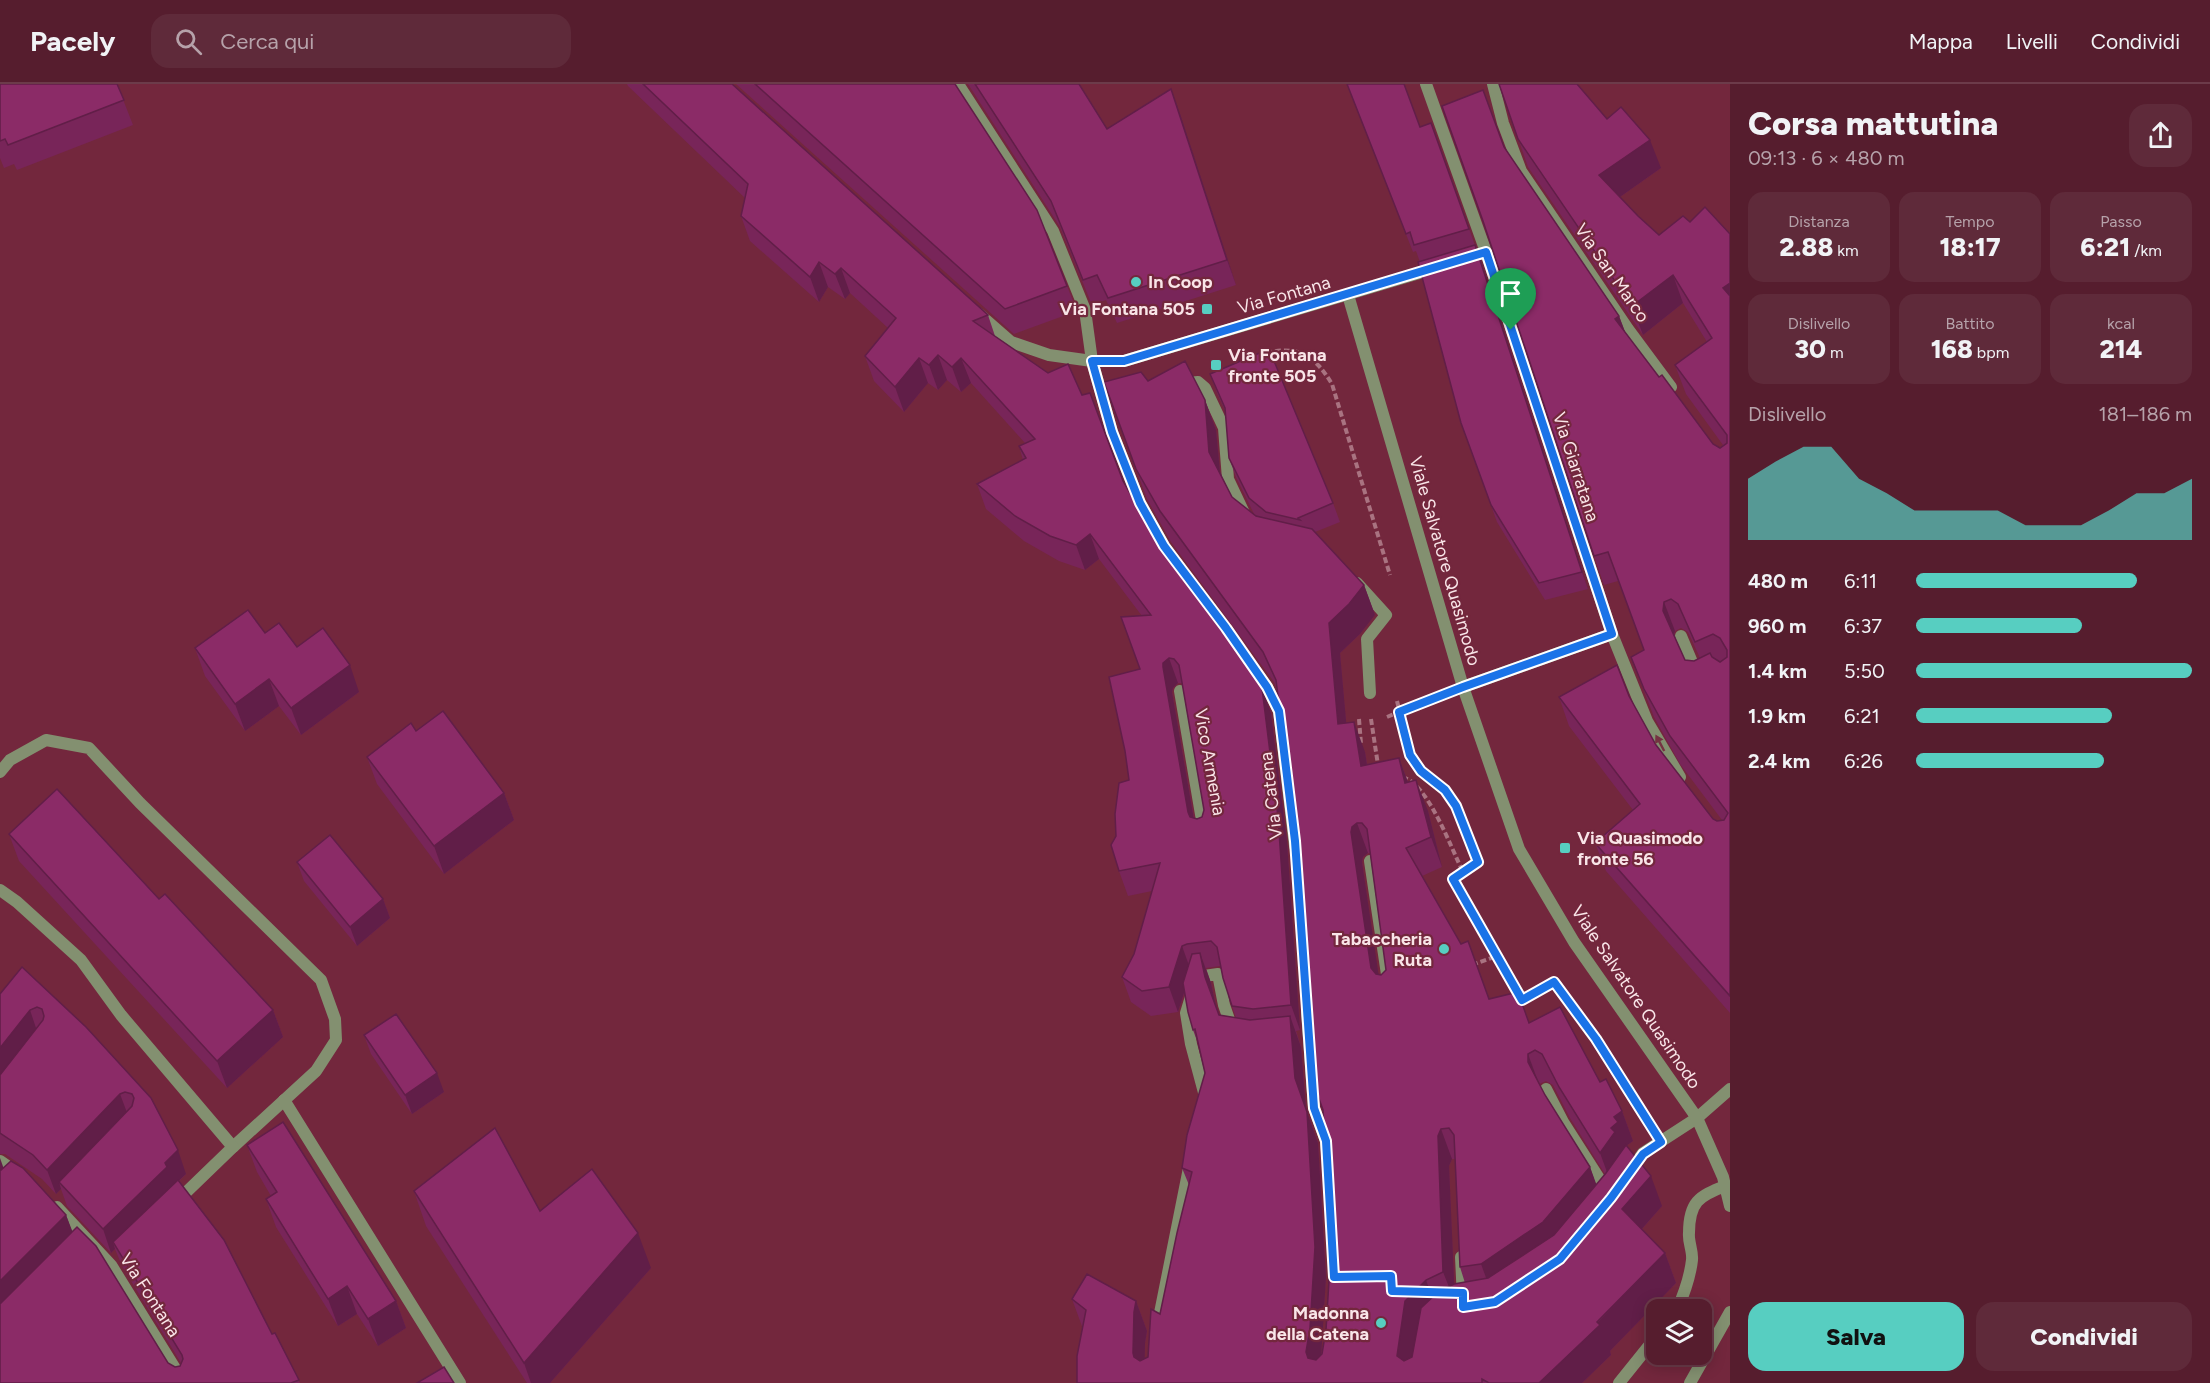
<!DOCTYPE html>
<html lang="it">
<meta charset="utf-8">
<style>
:root{--surface:#561d2e;--page:#5f2a3a;--text:#f1f3f6;--muted:#b6a2aa;--line:#6c3b4a;--accent:#57cec1}
body{margin:0;font-family:Figtree,sans-serif;background:var(--page);color:var(--text);height:100vh;display:flex;flex-direction:column;font-size:22px;white-space:nowrap}
*{box-sizing:border-box;margin:0}
p{font-size:20px;color:var(--muted)}
.icon{flex:none;width:33px;height:33px;fill:none;stroke:currentColor;stroke-width:2;stroke-linecap:round;stroke-linejoin:round}
.map{position:relative;flex:1;overflow:hidden}
.panel{display:flex;flex-direction:column;background:var(--surface);width:480px}
.panel>*{flex:none}
.controls{position:absolute;left:1646px;top:1215px;display:grid;gap:12px}
.controls a{display:grid;place-items:center;width:66px;height:66px;border-radius:12px;background:var(--surface);box-shadow:0 3px 15px #0003,0 0 0 2px var(--line);font-size:30px}
.pin{position:absolute;display:grid;place-items:center;width:51px;height:51px;color:#fff;margin:-62px -26px;border-radius:50% 50% 50% 0;rotate:-45deg;box-shadow:0 0 6px #0007}
.pin .icon{rotate:45deg}
.round{display:grid;place-items:center;flex:none;width:63px;height:63px;border-radius:18px;background:var(--page)}
.summary{display:flex;align-items:center;justify-content:space-between;height:102px;padding:0 18px}
h1{font-size:33px;font-weight:800;line-height:45px}
.metrics{display:grid;grid-template-columns:repeat(3,1fr);gap:9px;height:102px;padding:6px 18px}
.metrics div{display:grid;align-content:center;border-radius:15px;background:var(--page);text-align:center}
.metrics b{font-size:26px;font-weight:800}
.metrics small{font-size:16px;font-weight:400}
.metrics p{font-size:16px}
.chart{height:168px;padding:12px 18px}
.chart p{display:flex;justify-content:space-between}
.chart svg{width:100%;height:108px;margin-top:6px;fill:var(--accent);opacity:.7}
.cta{display:flex;gap:12px;margin-top:auto;padding:12px 18px}
.cta a{flex:1;height:69px;border-radius:18px;background:var(--accent);color:#111;font-size:24px;font-weight:800;line-height:69px;text-align:center}
.cta a+a{background:var(--page);color:var(--text)}
ul{padding:0 18px;list-style:none;font-size:20px}
li{display:grid;grid-template-columns:96px 72px 1fr;align-items:center;height:45px}
li i{height:15px;border-radius:8px;background:var(--accent)}
header{display:flex;align-items:center;gap:36px;box-sizing:border-box;height:84px;padding:0 30px;background:var(--surface);border-bottom:2px solid var(--line)}
header strong{font-size:28px}
nav{display:flex;gap:33px;margin-inline-start:auto;font-size:21px}
.search{width:420px;height:54px;background:var(--page);display:flex;align-items:center;gap:15px;box-sizing:border-box;padding:0 21px;border-radius:18px;color:var(--muted);font-size:22px}
main{display:flex;flex:1;min-height:0}
.map>svg:first-child{display:block}
.lines{fill:none;stroke-linecap:round;stroke-linejoin:round}
.path{stroke:#a97381;stroke-width:4;stroke-dasharray:6 3;stroke-linecap:butt}
.pedestrian{stroke:#839070;stroke-width:12}
.minor{stroke:#839070;stroke-width:12}
.tertiary{stroke:#839070;stroke-width:12}
.wall{fill:#782559;fill-rule:evenodd}
.shaded-wall{fill:#611e48}
.building{fill:#8b2b67;stroke:#611e48;stroke-width:1.5;fill-rule:evenodd}
.oneway{fill:#753242}
.route-casing{stroke:#fff;stroke-width:12}
.route{stroke:#1a73e8;stroke-width:8}
.poi-dot{fill:#57cec1;stroke:#73273d;stroke-width:2}
.labels{text-anchor:middle;stroke-width:4.5;stroke-linejoin:round;paint-order:stroke}
.street-label{font-size:18px;fill:#f9e5e8;stroke:#73273d}
.poi-label{font-size:18px;font-weight:bold;fill:#f9e5e8;stroke:#73273d;text-anchor:start}
</style>
<header>
<strong>Pacely</strong>
<div class="search"><svg class="icon" aria-label="search" viewBox="0 0 24 24"><circle cx="10" cy="10" r="6"/><path d="M15 15l6 6"/></svg>Cerca qui</div>
<nav><a>Mappa</a><a>Livelli</a><a>Condividi</a></nav>
</header>
<main>
<div class="map">
<svg width="1730" height="1299" viewBox="0 0 1730 1299">
<rect width="100%" height="100%" fill="#73273d"/>
<g class="lines">
<!-- path -->
<g class="path">
<path d="M1266,269C1299,261 1315,272 1332,300L1390,491"/>
<polyline points="1397,617 1410,671 1421,687 1445,706 1456,722 1478,778 1453,795 1522,916 1554,898 1596,955 1646,1034"/>
<polyline points="1387,633 1438,612"/>
<polyline points="1359,635 1361,660"/>
<polyline points="1371,635 1378,681"/>
<path d="M1402,693C1428,699 1451,764 1463,788"/>
<polyline points="1472,881 1497,872"/>
</g>
<!-- pedestrian -->
<g class="pedestrian">
<polyline points="1180,300 1198,298 1205,304 1224,344 1228,395 1245,431"/>
<polyline points="1357,499 1386,531 1367,555 1370,609"/>
<polyline points="1681,552 1697,590"/>
<polyline points="1180,607 1204,748"/>
<polyline points="1370,777 1388,897"/>
</g>
<!-- minor -->
<g class="minor">
<polyline points="958,0 1053,147 1085,226 1092,277 1105,323 1112,348 1140,419 1164,462 1267,603 1279,627 1295,762"/>
<polyline points="1493,0 1503,39 1521,87 1628,245 1671,303"/>
<polyline points="0,688 10,676 46,656 89,664 140,719 321,896 335,935 336,956 316,987 233,1063 175,1119"/>
<polyline points="0,806 17,818 81,876 121,931 233,1063"/>
<polyline points="1307,928 1314,1024 1326,1057 1327,1068"/>
<polyline points="1546,1005 1563,1038 1609,1110"/>
<polyline points="284,1016 460,1299"/>
<polyline points="1206,1016 1191,960 1186,929 1197,893 1218,890 1224,921 1233,947"/>
<polyline points="1630,1088 1643,1069 1697,1034 1730,1005"/>
<polyline points="1461,1173 1463,1215"/>
<path d="M1677,1226C1684,1210 1690,1194 1692,1176C1693,1167 1688,1158 1689,1149C1689,1118 1699,1112 1725,1102"/>
<polyline points="1157,1244 1190,1079"/>
<polyline points="1619,1299 1656,1253"/>
</g>
<!-- tertiary -->
<g class="tertiary">
<polyline points="1426,0 1486,168 1612,550 1647,637 1680,693"/>
<polyline points="1464,175 1486,168"/>
<polyline points="1348,211 1463,603 1519,765 1574,858 1697,1034 1723,1093 1730,1122"/>
<polyline points="979,230 1011,258 1049,271 1092,277 1124,277 1436,184"/>
<polyline points="1463,603 1612,550"/>
<polyline points="0,1077 19,1090"/>
<polyline points="57,1123 111,1181 184,1299"/>
<polyline points="1690,1299 1730,1228"/>
</g>
</g>
<!-- wall -->
<g class="wall">
<polygon points="0,0 117,0 133,41 17,86 14,80 4,84 0,74"/>
<path d="M627,0H732L988,231L995,252L1048,289L1082,311L1123,397L1148,441L1262,604L1271,629L1287,758L1300,946L1296,947L1301,963L1306,1025L1318,1059L1326,1193L1321,1271L1326,1246L1331,1163L1323,1026L1292,726L1277,606L1274,598L1171,458L1147,415L1104,298L1148,297L1205,316L1216,346L1220,388L1232,413L1255,432L1236,393L1229,374L1226,329L1217,309L1210,290L1333,419L1340,438L1315,448L1364,501L1375,531L1360,550L1340,569L1346,639L1365,668L1367,680L1399,674L1408,698L1428,727L1442,783L1422,792L1489,915L1529,939L1600,998L1622,1027L1633,1057L1626,1062L1662,1122L1642,1145L1665,1169L1676,1199L1610,1267L1611,1271L1582,1299H1077L1083,1245L1072,1215L1136,1217L1147,1247L1145,1259L1144,1275L1148,1273L1160,1230L1189,1101L1182,1084L1205,989L1200,965L1193,946L1185,907L1178,928L1151,932L1131,918L1122,893L1134,870L1152,807L1128,812L1119,787L1116,752L1129,696L1140,585L1142,532L1099,475L1085,486L1059,477L1024,457L986,425L977,400L1023,376L1019,362L1025,359L971,299L961,308L947,296L938,306L928,299L904,328L874,297L865,272L888,244L850,209L845,215L828,203L819,218L750,157L741,132L745,114L628,2ZM1178,599H1182L1204,726L1202,733L1197,735L1194,734L1172,608L1173,604ZM1368,769H1370L1386,886L1381,891L1378,890L1362,778L1363,773ZM1220,882L1232,922L1236,934L1219,931L1216,922L1211,899L1206,884ZM1546,997L1553,1001L1570,1034L1605,1090L1596,1101L1590,1083L1545,1011L1539,1001V1000ZM1452,1075H1455L1460,1183L1465,1199L1454,1201L1449,1082Z"/>
<polygon points="736,0 955,0 1067,202 1077,227 1014,250"/>
<polygon points="968,0 1079,0 1107,45 1171,5 1180,30 1236,201 1117,239 1106,216 1092,221 1060,143"/>
<polygon points="1347,0 1404,0 1420,43 1431,39 1481,178 1588,505 1545,516 1497,438 1461,339 1420,178 1416,167 1413,168"/>
<path d="M1499,0L1607,35L1661,84L1620,113L1638,132L1659,151L1690,138L1730,150V929L1606,787L1595,759L1633,726L1569,642L1559,613L1629,612L1656,661L1713,735L1717,737L1722,736L1680,680L1654,633L1631,573L1644,566L1618,497L1604,501L1594,472L1504,63L1619,232L1625,248L1659,293L1713,360L1720,364L1723,361L1686,310L1675,281L1707,258L1683,219L1643,251L1528,83ZM1681,544L1688,548L1700,574L1694,577L1685,576L1674,551L1675,547Z"/>
<polygon points="265,549 297,563 359,608 301,651 279,622 245,647 205,592 195,564"/>
<polygon points="416,647 504,709 514,736 444,790 377,700 367,673"/>
<polygon points="9,750 159,815 273,926 283,953 227,1004 19,777"/>
<polygon points="297,778 383,815 390,834 357,862 304,797"/>
<polygon points="22,883 86,943 186,1090 179,1097 272,1250 300,1299 0,1299 4,1084 66,1131 72,1148 168,1279 175,1283 180,1282 181,1279 122,1182 115,1165 111,1169 67,1122 61,1105 56,1110 42,1095 5,1070 0,1070 0,910"/>
<polygon points="364,951 444,1008 412,1030 371,970"/>
<polygon points="247,1061 396,1217 406,1244 378,1262 357,1230 338,1242 276,1143 266,1115 271,1112 257,1088"/>
<polygon points="414,1107 540,1127 651,1184 550,1299 527,1299 426,1142"/>
</g>
<!-- shaded-wall -->
<g class="shaded-wall">
<polygon points="1171,5 1180,30 1236,201 1227,176"/>
<polygon points="1650,56 1661,84 1610,120 1599,91"/>
<polygon points="1475,161 1481,178 1588,505 1582,488"/>
<polygon points="819,178 828,203 819,218 810,193"/>
<polygon points="841,184 850,209 845,215 835,190"/>
<polygon points="1673,191 1683,219 1643,251 1632,222"/>
<polygon points="1730,199 1730,223 1723,204"/>
<polygon points="1619,232 1630,261 1615,235"/>
<polygon points="938,271 947,296 938,306 929,281"/>
<polygon points="919,274 928,299 904,328 895,303"/>
<polygon points="961,274 971,299 961,308 952,283"/>
<polygon points="1205,316 1216,346 1221,399 1209,368"/>
<polygon points="1090,450 1099,475 1085,486 1076,461"/>
<polygon points="1364,501 1375,531 1360,550 1340,569 1349,670 1338,640 1329,539"/>
<polygon points="1664,518 1675,547 1673,555 1663,527"/>
<polygon points="1169,574 1178,599 1173,604 1172,608 1197,753 1188,728 1163,583 1163,579"/>
<polygon points="350,581 359,608 301,651 291,624"/>
<polygon points="269,595 279,622 245,647 235,620"/>
<polygon points="1262,604 1271,629 1287,758 1300,946 1291,921"/>
<polygon points="1354,638 1365,668 1372,712 1361,682"/>
<polygon points="1399,674 1410,704 1405,699"/>
<polygon points="1416,696 1428,727 1442,783 1431,753"/>
<polygon points="504,709 514,736 444,790 434,762"/>
<polygon points="1357,739 1368,769 1363,773 1362,778 1382,914 1371,884 1351,748 1352,743"/>
<polygon points="383,815 390,834 357,862 350,843"/>
<polygon points="1182,862 1191,887 1178,928 1169,903"/>
<polygon points="1200,869 1211,899 1216,923 1205,893"/>
<polygon points="30,926 38,950 0,1000 0,964"/>
<polygon points="273,926 283,953 227,1004 217,977"/>
<polygon points="1290,932 1301,963 1306,1025 1318,1059 1326,1193 1321,1274 1317,1298 1306,1268 1295,994"/>
<polygon points="1528,970 1539,1000 1539,1009 1528,978"/>
<polygon points="437,989 444,1008 412,1030 405,1011"/>
<polygon points="120,1010 129,1034 59,1098 61,1105 56,1110 47,1086"/>
<polygon points="1622,1027 1633,1057 1626,1062 1611,1099 1600,1069 1611,1044 1614,1033"/>
<polygon points="1441,1045 1452,1075 1449,1082 1455,1218 1443,1188 1438,1052"/>
<polygon points="178,1066 186,1090 113,1158 115,1165 111,1169 103,1145 165,1079"/>
<polygon points="0,1074 6,1091 0,1098"/>
<polygon points="1590,1083 1601,1113 1492,1210 1481,1180"/>
<polygon points="1651,1092 1662,1122 1633,1155 1622,1125"/>
<polygon points="66,1131 75,1154 0,1229 0,1197"/>
<polygon points="638,1149 651,1184 550,1299 531,1299 524,1279"/>
<polygon points="1665,1169 1676,1199 1610,1267 1611,1271 1582,1299 1539,1299"/>
<polygon points="1426,1196 1437,1227 1409,1299 1397,1272 1405,1217"/>
<polygon points="347,1202 357,1230 338,1242 328,1215"/>
<polygon points="396,1217 406,1244 378,1262 368,1235"/>
<polygon points="1136,1217 1147,1247 1145,1259 1144,1299 1133,1269 1134,1228"/>
</g>
<!-- building -->
<g class="building">
<polygon points="0,0 117,0 124,16 8,61 5,55 0,57"/>
<path d="M643,0H732L988,231L973,237L1048,289L1068,280L1082,311L1090,309L1123,397L1148,441L1251,582L1262,604L1278,733L1291,921L1253,925L1232,922L1223,894L1217,863L1211,857L1187,860L1182,862L1169,903L1142,907L1122,893L1134,870L1160,779L1119,787L1111,761L1116,752L1115,730L1119,699L1129,696L1125,667L1109,593L1140,585L1121,533L1151,531L1090,450L1076,461L1050,452L1015,432L977,400L1026,374L1019,362L1035,355L961,274L952,283L938,271L929,281L919,274L895,303L865,272L896,234L841,184L835,190L819,178L810,193L741,132L748,100ZM1169,574L1174,575L1179,581L1204,726L1202,733L1197,735L1190,733L1188,728L1163,583V579Z"/>
<polygon points="755,0 955,0 1037,126 1067,202 1005,225"/>
<polygon points="975,0 1079,0 1107,45 1171,5 1227,176 1108,214 1097,191 1083,196 1051,117"/>
<polygon points="1347,0 1404,0 1420,43 1431,39 1469,145 1414,161 1410,148 1406,150"/>
<path d="M1499,0H1577L1607,35L1621,23L1650,56L1599,91L1638,132L1659,151L1683,132L1690,138L1705,123L1730,150V199L1723,204L1730,212V912L1595,759L1640,720L1559,613L1617,581L1629,612L1656,661L1713,735L1717,737L1724,736L1728,729L1670,652L1644,605L1631,573L1644,566L1608,468L1594,472L1483,137L1442,22L1483,6L1504,63L1619,232L1615,235L1659,293L1662,291L1713,360L1720,364L1727,359V351L1675,281L1712,254L1673,191L1632,222L1518,55ZM1671,515L1678,520L1695,558L1713,550L1720,554L1727,566V573L1720,578L1712,573L1710,569L1694,577L1685,576L1663,527L1664,518Z"/>
<polygon points="1475,161 1582,488 1539,499 1491,421 1461,339 1418,178"/>
<polygon points="1269,265 1333,419 1298,434 1300,436 1266,428 1249,414 1229,374 1225,324 1210,290"/>
<path d="M1185,277L1205,316L1209,368L1232,413L1256,432L1312,445L1364,501L1349,520L1329,539L1338,640L1354,638L1361,682L1399,674L1405,699L1416,696L1431,753L1406,764L1461,860L1468,857L1489,915L1518,908L1529,939L1560,923L1600,998L1606,995L1622,1027L1614,1033L1618,1038L1611,1044L1615,1048L1600,1069L1559,1003L1542,970L1535,966L1528,970V978L1545,1011L1590,1083L1543,1138L1481,1180L1460,1183L1454,1051L1449,1044L1441,1045L1438,1052L1443,1188L1426,1196L1405,1217L1397,1272L1404,1277L1412,1273L1421,1224L1437,1209L1454,1200L1488,1194L1554,1151L1606,1089L1626,1061L1651,1092L1622,1125L1665,1169L1597,1238L1600,1241L1539,1299H1489L1482,1295V1299H1077V1272L1086,1226L1072,1215L1087,1190L1136,1217L1134,1228L1133,1269L1134,1273L1140,1277L1148,1273L1151,1225L1160,1230L1177,1149L1192,1088L1182,1084L1187,1051L1205,989L1195,945L1193,946L1188,928L1183,899L1192,870L1200,869L1205,893L1219,931L1250,936L1290,932L1295,994L1307,1028L1315,1163L1310,1244L1306,1268L1308,1274L1316,1276L1322,1270L1326,1246L1331,1163L1323,1026L1311,992L1292,726L1276,596L1263,568L1160,427L1136,385L1104,298L1141,288L1148,297ZM1357,739H1362L1367,745L1386,886L1381,891L1376,890L1371,884L1351,748L1352,743Z"/>
<polygon points="248,526 265,549 279,539 297,563 323,544 350,581 291,624 269,595 235,620 195,564"/>
<polygon points="443,627 504,709 434,762 367,673 411,639 416,647"/>
<polygon points="57,705 159,815 165,810 273,926 217,977 9,750"/>
<polygon points="330,751 383,815 350,843 297,778"/>
<polygon points="22,883 86,943 151,1014 178,1066 165,1079 167,1083 103,1145 59,1098 132,1022 134,1014 132,1010 125,1008 120,1010 47,1086 33,1071 0,1049 0,991 43,936 44,932 42,925 37,923 30,926 0,964 0,910"/>
<polygon points="396,930 437,989 405,1011 364,951"/>
<polygon points="283,1038 396,1217 368,1235 347,1202 328,1215 266,1115 277,1108 247,1061"/>
<polygon points="495,1044 540,1127 592,1085 638,1149 524,1279 414,1107"/>
<polygon points="11,1077 23,1084 66,1131 0,1197 0,1087"/>
<polygon points="178,1096 224,1156 272,1250 275,1249 299,1296 291,1299 0,1299 0,1220 77,1143 96,1162 168,1279 175,1283 180,1282 183,1275 182,1271 113,1158"/>
<polygon points="444,1283 454,1299 417,1299"/>
</g>
<!-- one-way arrows -->
<defs><path id="oneway-solid" d="M-6-.8H1V-3.2L6.5 0L1 3.2V.8H-6Z" transform="scale(1.5)"/></defs>
<use class="oneway" href="#oneway-solid" transform="translate(1660 659) rotate(-118)"/>
<g class="lines">
<defs>
<polygon id="route" points="1486,168 1612,550 1463,603 1399,628 1410,671 1421,687 1445,706 1456,722 1478,778 1453,795 1522,916 1554,898 1596,955 1661,1058 1643,1070 1611,1114 1560,1175 1495,1218 1463,1223 1463,1209 1392,1207 1391,1192 1334,1193 1326,1057 1314,1024 1295,757 1279,627 1267,603 1226,544 1164,462 1140,419 1112,348 1092,277 1124,277"/>
</defs>
<!-- route casing -->
<use href="#route" class="route-casing"/>
<!-- route -->
<use href="#route" class="route"/>
</g>
<!-- markers -->
<g class="poi-dot">
<circle cx="1136" cy="198" r="6"/>
<rect x="1201" y="219" width="12" height="12" rx="3"/>
<rect x="1210" y="275" width="12" height="12" rx="3"/>
<rect x="1559" y="758" width="12" height="12" rx="3"/>
<circle cx="1444" cy="865" r="6"/>
<circle cx="1381" cy="1239" r="6"/>
</g>
<g class="labels">
<!-- street labels -->
<g class="street-label">
<text transform="translate(1612 189) rotate(55)" y="6">Via San Marco</text>
<text transform="translate(1284 211) rotate(-16)" y="6">Via Fontana</text>
<text transform="translate(1576 383) rotate(72)" y="6">Via Giarratana</text>
<text transform="translate(1445 477) rotate(74)" y="6">Viale Salvatore Quasimodo</text>
<text transform="translate(1210 678) rotate(80)" y="6">Vico Armenia</text>
<text transform="translate(1271 712) rotate(-97)" y="6">Via Catena</text>
<text transform="translate(1636 913) rotate(56)" y="6">Viale Salvatore Quasimodo</text>
<text transform="translate(150 1211) rotate(57)" y="6">Via Fontana</text>
</g>
<!-- poi labels -->
<g class="poi-label">
<text x="1148" y="204">In Coop</text>
<text x="1195" y="231" text-anchor="end">Via Fontana 505</text>
<text x="1228" y="277">Via Fontana<tspan x="1228" dy="21">fronte 505</tspan></text>
<text x="1577" y="760">Via Quasimodo<tspan x="1577" dy="21">fronte 56</tspan></text>
<text x="1432" y="861" text-anchor="end">Tabaccheria<tspan x="1432" dy="21">Ruta</tspan></text>
<text x="1369" y="1235" text-anchor="end">Madonna<tspan x="1369" dy="21">della Catena</tspan></text>
</g>
</g>
</svg>
<div class="controls">
<a><svg class="icon" aria-label="layers" viewBox="0 0 24 24"><path d="M12 4l9 5-9 5-9-5zM3 14l9 5 9-5"/></svg></a>
</div>
<div class="pin" style="left:1511px;top:246px;background:#1e9e55"><svg class="icon" aria-label="arrive" viewBox="0 0 24 24"><path d="M6 21V4h12l-3 4 3 4H6"/></svg></div>
</div>
<section class="panel">
<div class="summary"><div><h1>Corsa mattutina</h1><p>09:13 · 6 × 480 m</p></div><a class="round"><svg class="icon" aria-label="share" viewBox="0 0 24 24"><path d="M12 15V3M7 8l5-5 5 5M5 13v7h14v-7"/></svg></a></div>
<div class="metrics">
<div><p>Distanza</p><b>2.88<small> km</small></b></div>
<div><p>Tempo</p><b>18:17</b></div>
<div><p>Passo</p><b>6:21<small> /km</small></b></div>
</div>
<div class="metrics">
<div><p>Dislivello</p><b>30<small> m</small></b></div>
<div><p>Battito</p><b>168<small> bpm</small></b></div>
<div><p>kcal</p><b>214</b></div>
</div>
<div class="chart"><p><span>Dislivello</span>181–186 m</p>
<svg viewBox="0 0 160 44" preserveAspectRatio="none"><path d="M0 44V19L10 12L20 6L30 6L40 19L50 25L60 32L70 32L80 32L90 32L100 38L110 38L120 38L130 32L140 25L150 25L160 19V44z"/></svg>
</div>
<ul>
<li><b>480 m</b>6:11<i style="width:80%"></i></li>
<li><b>960 m</b>6:37<i style="width:60%"></i></li>
<li><b>1.4 km</b>5:50<i style="width:100%"></i></li>
<li><b>1.9 km</b>6:21<i style="width:71%"></i></li>
<li><b>2.4 km</b>6:26<i style="width:68%"></i></li>
</ul>
<div class="cta"><a>Salva</a><a>Condividi</a></div>
</section>
</main>
